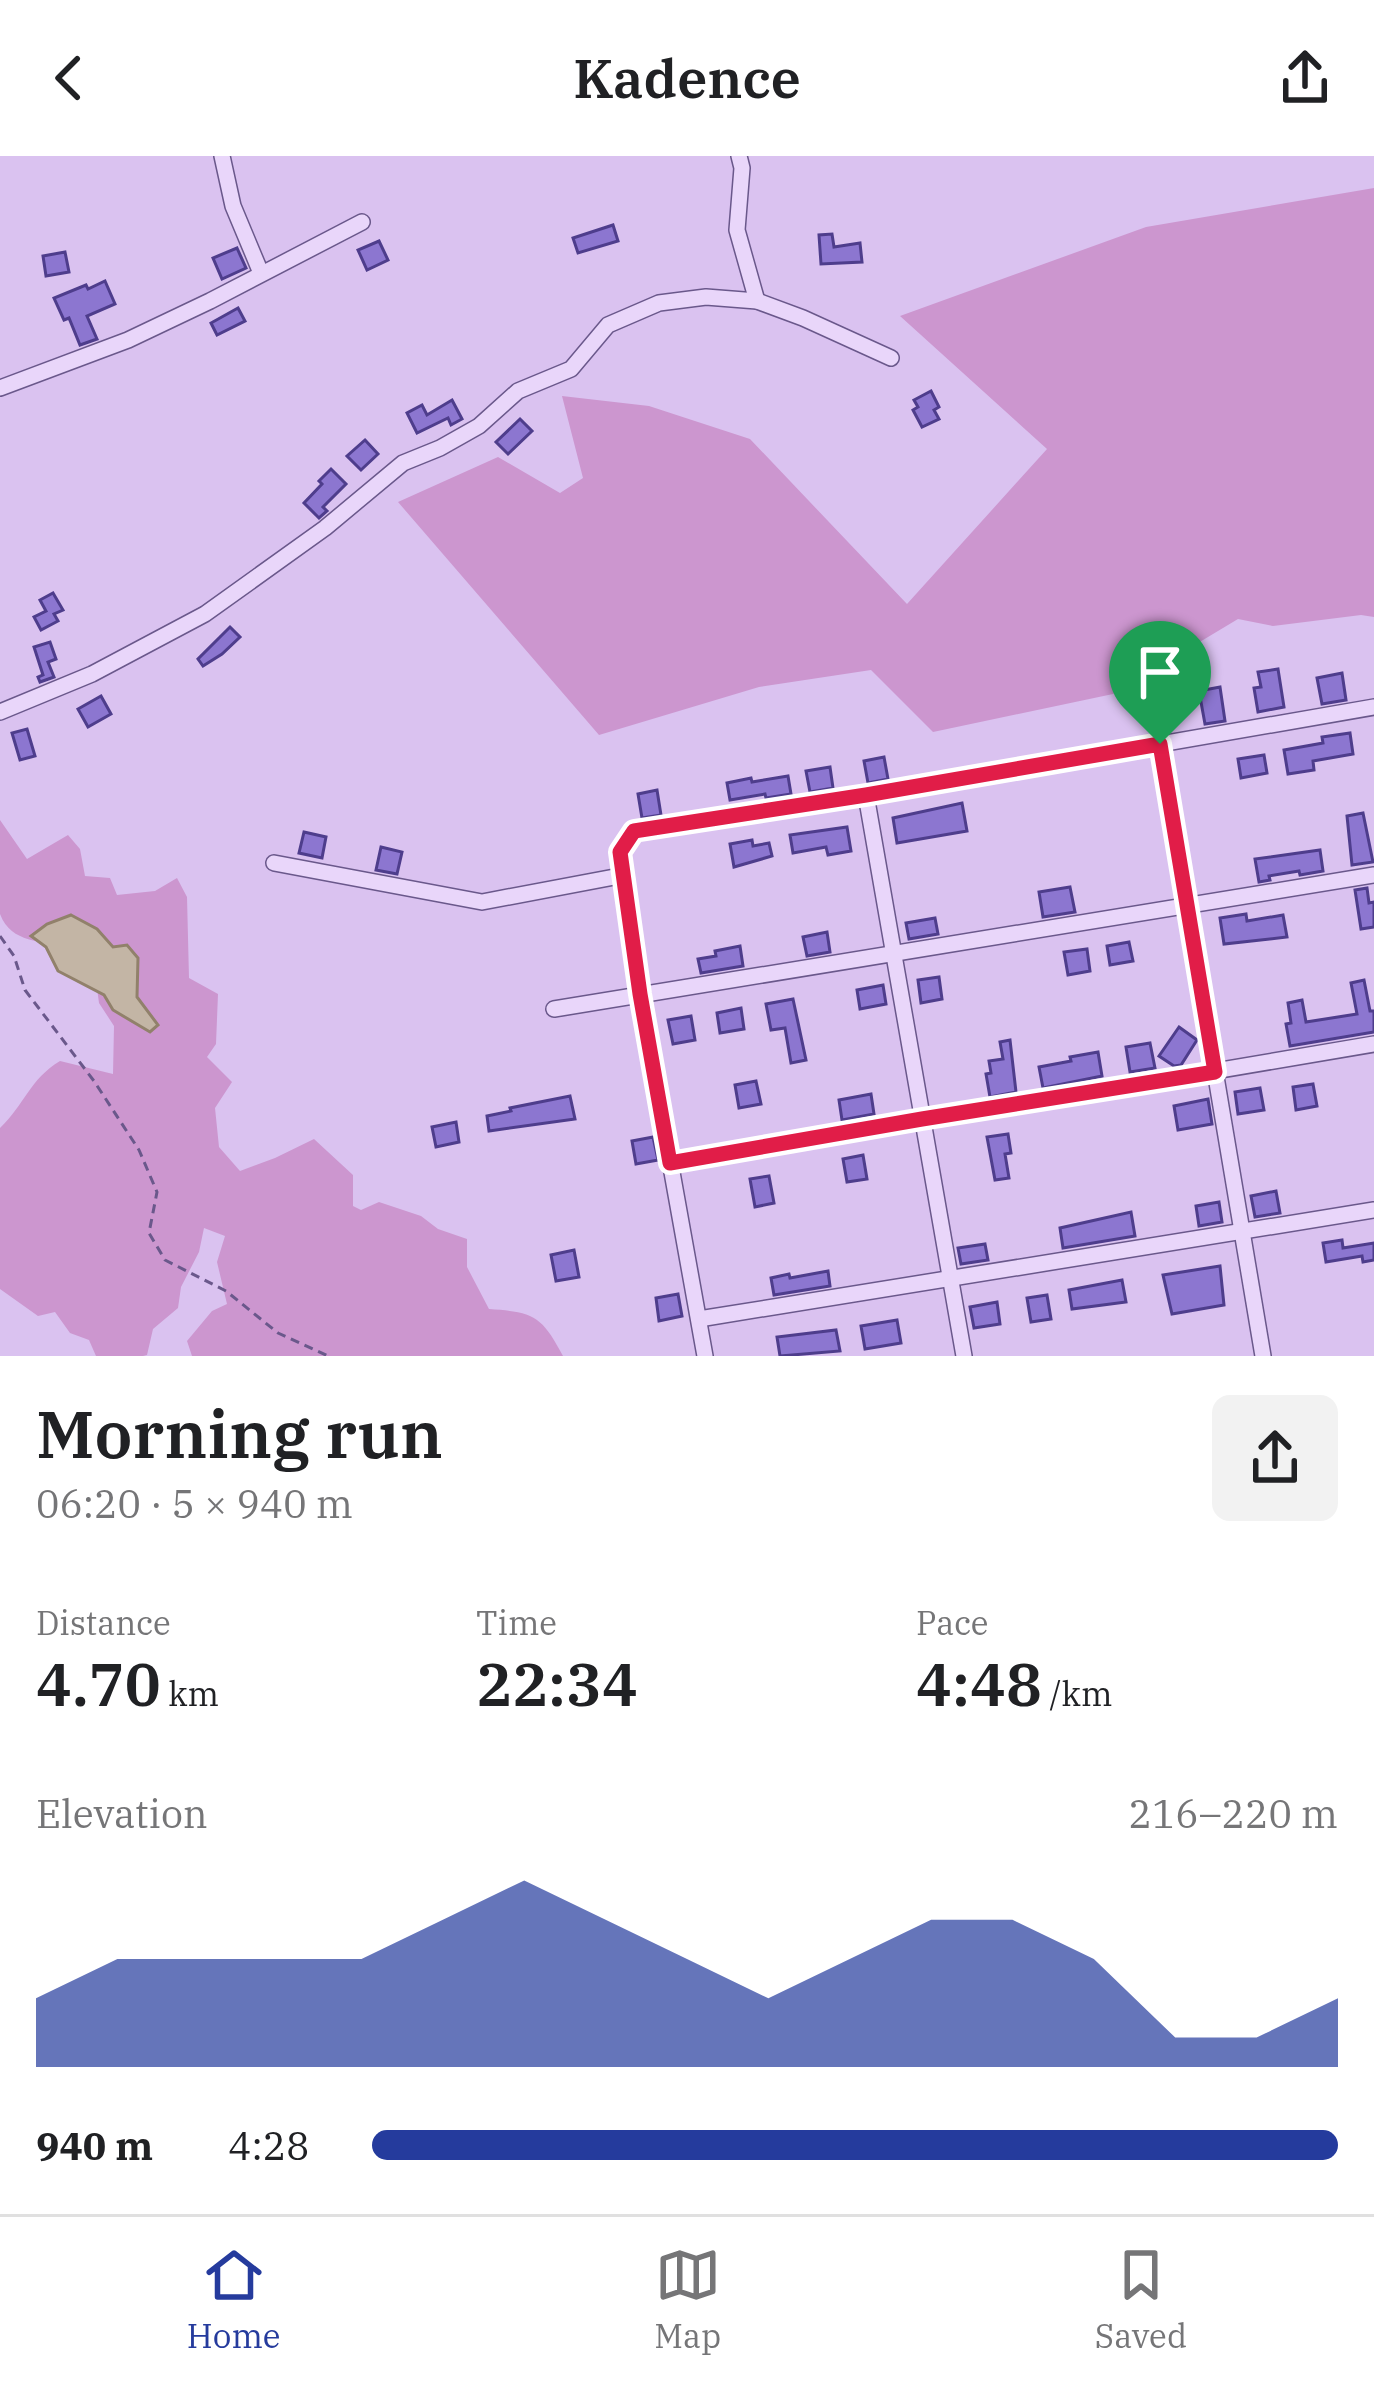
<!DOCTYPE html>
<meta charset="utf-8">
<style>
:root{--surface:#fff;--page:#f2f2f2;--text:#202124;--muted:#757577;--line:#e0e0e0;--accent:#253b9d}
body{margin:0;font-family:"IBM Plex Serif",serif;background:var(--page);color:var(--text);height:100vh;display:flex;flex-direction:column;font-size:45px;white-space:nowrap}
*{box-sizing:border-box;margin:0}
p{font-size:39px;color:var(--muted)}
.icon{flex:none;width:66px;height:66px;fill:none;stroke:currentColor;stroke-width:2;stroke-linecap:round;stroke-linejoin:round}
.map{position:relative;height:1200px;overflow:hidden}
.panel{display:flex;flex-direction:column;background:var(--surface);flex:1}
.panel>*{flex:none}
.pin{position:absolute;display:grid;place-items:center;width:102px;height:102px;color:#fff;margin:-123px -51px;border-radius:50% 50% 50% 0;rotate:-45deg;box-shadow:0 0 12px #0007}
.pin .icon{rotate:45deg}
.round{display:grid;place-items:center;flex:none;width:126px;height:126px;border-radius:18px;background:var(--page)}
.head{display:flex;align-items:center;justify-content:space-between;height:204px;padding:0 36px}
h1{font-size:66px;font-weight:600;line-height:90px}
.stats{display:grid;grid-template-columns:repeat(3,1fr);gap:18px;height:204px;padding:12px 36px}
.stats div{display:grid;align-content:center}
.stats b{font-size:60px;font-weight:600}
.stats small{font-size:33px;font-weight:400}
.stats p{font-size:33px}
.chart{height:336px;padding:24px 36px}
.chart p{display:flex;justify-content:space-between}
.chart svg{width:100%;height:216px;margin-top:12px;fill:var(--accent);opacity:.7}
ul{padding:0 36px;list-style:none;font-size:39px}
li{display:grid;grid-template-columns:192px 144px 1fr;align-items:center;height:90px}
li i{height:30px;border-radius:15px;background:var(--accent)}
header{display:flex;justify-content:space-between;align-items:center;height:156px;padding:0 36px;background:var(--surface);font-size:54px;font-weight:600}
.tab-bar{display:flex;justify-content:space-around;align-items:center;height:168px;border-top:3px solid var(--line);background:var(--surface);font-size:33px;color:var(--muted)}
.tab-bar a{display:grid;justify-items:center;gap:6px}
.tab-bar .on{color:var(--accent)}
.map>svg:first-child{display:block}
.green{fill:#cc96cf}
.water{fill:#c3b5a5;stroke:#91816b;stroke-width:3}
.building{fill:#8c76d0;stroke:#4e3d8c;stroke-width:3}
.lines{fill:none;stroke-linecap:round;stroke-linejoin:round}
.minor-casing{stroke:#6a588b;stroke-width:18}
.path{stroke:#6a588b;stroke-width:3;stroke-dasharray:9 6;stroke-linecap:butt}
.minor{stroke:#e9d6fa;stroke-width:15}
.route-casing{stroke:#fff;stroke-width:24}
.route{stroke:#e11d48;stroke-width:15}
</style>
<header><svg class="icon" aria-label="back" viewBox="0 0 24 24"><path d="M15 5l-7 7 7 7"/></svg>Kadence<svg class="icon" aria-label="share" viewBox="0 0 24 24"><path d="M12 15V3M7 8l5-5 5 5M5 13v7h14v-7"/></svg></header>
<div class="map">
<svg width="1374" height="1200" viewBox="0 0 1374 1200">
<rect width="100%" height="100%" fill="#dac2f0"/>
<!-- green -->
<g class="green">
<polygon points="1374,32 1374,461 1361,459 1273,470 1238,463 1113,538 933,576 871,514 759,531 599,579 398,346 498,301 560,337 583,322 562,240 649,250 750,283 907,448 1047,293 900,160 1146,71"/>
<path d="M0,664L27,703L68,679L80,693L85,720L110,722L117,739L155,735L177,722L187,741L189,822L218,838L216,888L207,901L232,926L215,952L219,991L240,1015L275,1002L314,983L353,1019V1050L361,1054L379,1046L421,1060L438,1073L467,1083V1111L489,1153C534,1156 542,1160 563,1200H192L187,1185L212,1155L227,1148L217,1106L225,1080L204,1072L199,1096L181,1131L178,1152L153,1173L147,1199L143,1200H96L89,1184L70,1177L55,1156L38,1160L0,1133V972C25,948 29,924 60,905L113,918L114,870L99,847L94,810C85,805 77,798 68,794C41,782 12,789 0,758Z"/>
</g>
<!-- water -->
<polygon class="water" points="71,759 97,773 113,791 127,789 138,802 137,841 158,869 150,876 113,854 104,839 58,815 46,791 31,780 47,768"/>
<!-- building -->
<g class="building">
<polygon points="613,69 618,85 578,97 573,82"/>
<polygon points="832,78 834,91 860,87 862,106 821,108 819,79"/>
<polygon points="379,85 388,104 367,114 358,94"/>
<polygon points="237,92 246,112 222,123 213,102"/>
<polygon points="65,96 69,116 46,120 43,100"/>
<polygon points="105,125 115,148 87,160 97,183 80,189 69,162 64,164 54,142 86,129 88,133"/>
<polygon points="238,152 245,165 217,179 211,167"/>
<polygon points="931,235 939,251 934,254 939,263 922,271 913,254 918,251 914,244"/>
<polygon points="452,244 462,263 451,269 448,262 417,277 407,257 422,249 427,259"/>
<polygon points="520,263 532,275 508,298 496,286"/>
<polygon points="365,284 378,298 361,314 347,300"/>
<polygon points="331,313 346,328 323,351 327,355 319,362 304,347 322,328 319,325"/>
<polygon points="53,437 63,454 54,458 58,465 41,474 34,461 46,455 40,444"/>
<polygon points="230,471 240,481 222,498 203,510 198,503"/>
<polygon points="50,486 56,503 48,506 54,521 40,526 38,521 43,519 34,491"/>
<polygon points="1278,513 1284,551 1258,556 1254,532 1261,531 1258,516"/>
<polygon points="1342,517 1346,544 1322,548 1317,522"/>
<polygon points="1220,531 1225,565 1205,568 1199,535"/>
<polygon points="101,540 111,558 88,571 78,553"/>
<polygon points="27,573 35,600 20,604 12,577"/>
<polygon points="1350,577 1353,598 1313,605 1314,614 1288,618 1284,594 1323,587 1322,581"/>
<polygon points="1264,599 1267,617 1241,622 1238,603"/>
<polygon points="884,601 888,623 868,627 864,605"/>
<polygon points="830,611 833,632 810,636 806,615"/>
<polygon points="788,620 791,638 766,642 765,638 730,644 727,627 751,622 752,626"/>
<polygon points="657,634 661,659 642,662 638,638"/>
<polygon points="962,647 967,675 897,687 893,662"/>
<polygon points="1363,657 1373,706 1352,709 1347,660"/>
<polygon points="847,671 851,695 828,699 826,691 793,697 790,679"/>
<polygon points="304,676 326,681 322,702 299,697"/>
<polygon points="752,684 753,690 769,687 772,700 734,711 730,688"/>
<polygon points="381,691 402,696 397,718 376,714"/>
<polygon points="1320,694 1323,715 1300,719 1299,715 1269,720 1270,724 1259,726 1255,703"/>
<polygon points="1070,731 1075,756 1043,761 1039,736"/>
<polygon points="1367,732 1369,747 1374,746 1374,771 1361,773 1355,734"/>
<polygon points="1246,758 1247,765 1283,759 1287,781 1224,788 1220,762"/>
<polygon points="935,762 938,778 909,783 906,767"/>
<polygon points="827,776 830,796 807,800 803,781"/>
<polygon points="1129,786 1133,805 1110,809 1107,790"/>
<polygon points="740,790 743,810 701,817 698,803 716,800 715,795"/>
<polygon points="1087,793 1090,815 1068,819 1064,796"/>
<polygon points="939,821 942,843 921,847 918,824"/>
<polygon points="1364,824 1370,855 1374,855 1374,876 1290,890 1286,868 1291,867 1288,847 1302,844 1306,866 1357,858 1351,827"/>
<polygon points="883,829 886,848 860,853 857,834"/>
<polygon points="793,843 806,904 791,907 785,872 771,874 766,848"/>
<polygon points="741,852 744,873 720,877 717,857"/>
<polygon points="691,860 695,884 673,888 668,864"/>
<polygon points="1179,871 1197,884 1181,909 1174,910 1159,900"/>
<polygon points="1010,884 1016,936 990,941 986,918 991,917 989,905 1003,903 1000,886"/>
<polygon points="1150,887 1155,912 1130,916 1126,891"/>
<polygon points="1098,896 1102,920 1043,932 1039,911 1071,905 1070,901"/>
<polygon points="756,925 761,948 739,952 735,929"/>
<polygon points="1313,928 1317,950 1296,954 1293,931"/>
<polygon points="1260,932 1264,954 1238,958 1235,936"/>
<polygon points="871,938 874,958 842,964 839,944"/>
<polygon points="570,940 575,963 489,975 487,960 511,955 510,952"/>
<polygon points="1208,943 1212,968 1178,974 1174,950"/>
<polygon points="456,966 459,986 436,991 432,971"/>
<polygon points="1008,978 1011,997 1005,998 1009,1022 995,1024 987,981"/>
<polygon points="653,981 658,1004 636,1008 632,985"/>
<polygon points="863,999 867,1023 847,1026 843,1003"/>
<polygon points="769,1020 774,1047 755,1051 750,1023"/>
<polygon points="1276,1035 1280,1057 1255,1061 1251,1040"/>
<polygon points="1219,1046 1222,1066 1199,1070 1196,1050"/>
<polygon points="1131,1056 1135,1080 1063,1092 1060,1072"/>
<polygon points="1342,1084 1343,1092 1374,1087 1374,1104 1363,1106 1362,1100 1326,1106 1323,1087"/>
<polygon points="985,1088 988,1104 961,1108 958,1092"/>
<polygon points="574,1094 579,1121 556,1125 551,1099"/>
<polygon points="1220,1110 1224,1149 1172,1158 1163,1119"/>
<polygon points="828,1115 830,1130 774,1139 771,1122 789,1118 790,1122"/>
<polygon points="1122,1124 1126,1146 1072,1153 1069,1134"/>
<polygon points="678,1138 682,1160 659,1165 656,1142"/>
<polygon points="1047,1139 1051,1163 1031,1166 1027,1142"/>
<polygon points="997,1146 1000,1168 974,1172 970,1151"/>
<polygon points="897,1164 901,1187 865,1193 861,1170"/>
<polygon points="836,1174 840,1195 780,1200 777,1181"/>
</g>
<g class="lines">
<defs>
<g id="minor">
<polyline points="222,0 233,50 261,117"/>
<polyline points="739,0 742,12 737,74 757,145"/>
<polyline points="0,232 128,184 210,145 362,66"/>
<polyline points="0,556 92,518 205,458 325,372 403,307 440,292 479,270 518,235 571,213 608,169 659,147 706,141 757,145 803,162 891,202"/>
<polyline points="1160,588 1263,1200"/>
<polyline points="866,639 964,1200"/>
<polyline points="274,707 482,746 625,719"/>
<polyline points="554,853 1374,719"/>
<polyline points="671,1007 1374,888"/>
<polyline points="699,1163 1374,1054"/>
<polyline points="705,1200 640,838 620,696 634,675 866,639 1374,551"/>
</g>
</defs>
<!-- minor casing -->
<use href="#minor" class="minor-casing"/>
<!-- path -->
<polyline class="path" points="0,780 14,800 25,834 94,925 139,994 157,1036 149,1077 165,1104 226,1135 278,1177 328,1200"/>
<!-- minor -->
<use href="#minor" class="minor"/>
</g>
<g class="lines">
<defs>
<polygon id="route" points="1160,588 1215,916 922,963 670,1007 640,838 620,696 634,675 866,639"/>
</defs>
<!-- route casing -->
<use href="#route" class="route-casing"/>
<!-- route -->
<use href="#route" class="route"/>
</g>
</svg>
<div class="pin" style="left:1160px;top:588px;background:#1e9e55"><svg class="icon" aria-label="arrive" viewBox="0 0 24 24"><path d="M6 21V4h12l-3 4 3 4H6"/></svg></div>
</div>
<section class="panel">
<div class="head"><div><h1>Morning run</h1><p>06:20 · 5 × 940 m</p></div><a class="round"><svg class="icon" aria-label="share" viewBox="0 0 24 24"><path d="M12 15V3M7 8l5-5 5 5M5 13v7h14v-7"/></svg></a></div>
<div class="stats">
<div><p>Distance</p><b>4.70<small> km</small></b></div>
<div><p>Time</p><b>22:34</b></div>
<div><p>Pace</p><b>4:48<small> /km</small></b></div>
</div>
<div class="chart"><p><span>Elevation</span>216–220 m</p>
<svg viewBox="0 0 160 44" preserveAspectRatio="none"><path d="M0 44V30L10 22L20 22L30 22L40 22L50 14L60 6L70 14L80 22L90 30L100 22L110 14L120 14L130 22L140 38L150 38L160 30V44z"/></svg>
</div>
<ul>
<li><b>940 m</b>4:28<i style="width:100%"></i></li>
</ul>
</section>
<nav class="tab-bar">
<a class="on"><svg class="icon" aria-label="home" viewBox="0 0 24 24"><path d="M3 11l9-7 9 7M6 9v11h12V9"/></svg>Home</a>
<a><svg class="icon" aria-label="map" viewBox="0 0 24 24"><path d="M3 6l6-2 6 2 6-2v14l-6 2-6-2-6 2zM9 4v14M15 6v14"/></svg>Map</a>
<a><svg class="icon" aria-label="saved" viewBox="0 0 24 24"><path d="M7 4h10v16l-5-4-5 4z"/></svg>Saved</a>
</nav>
